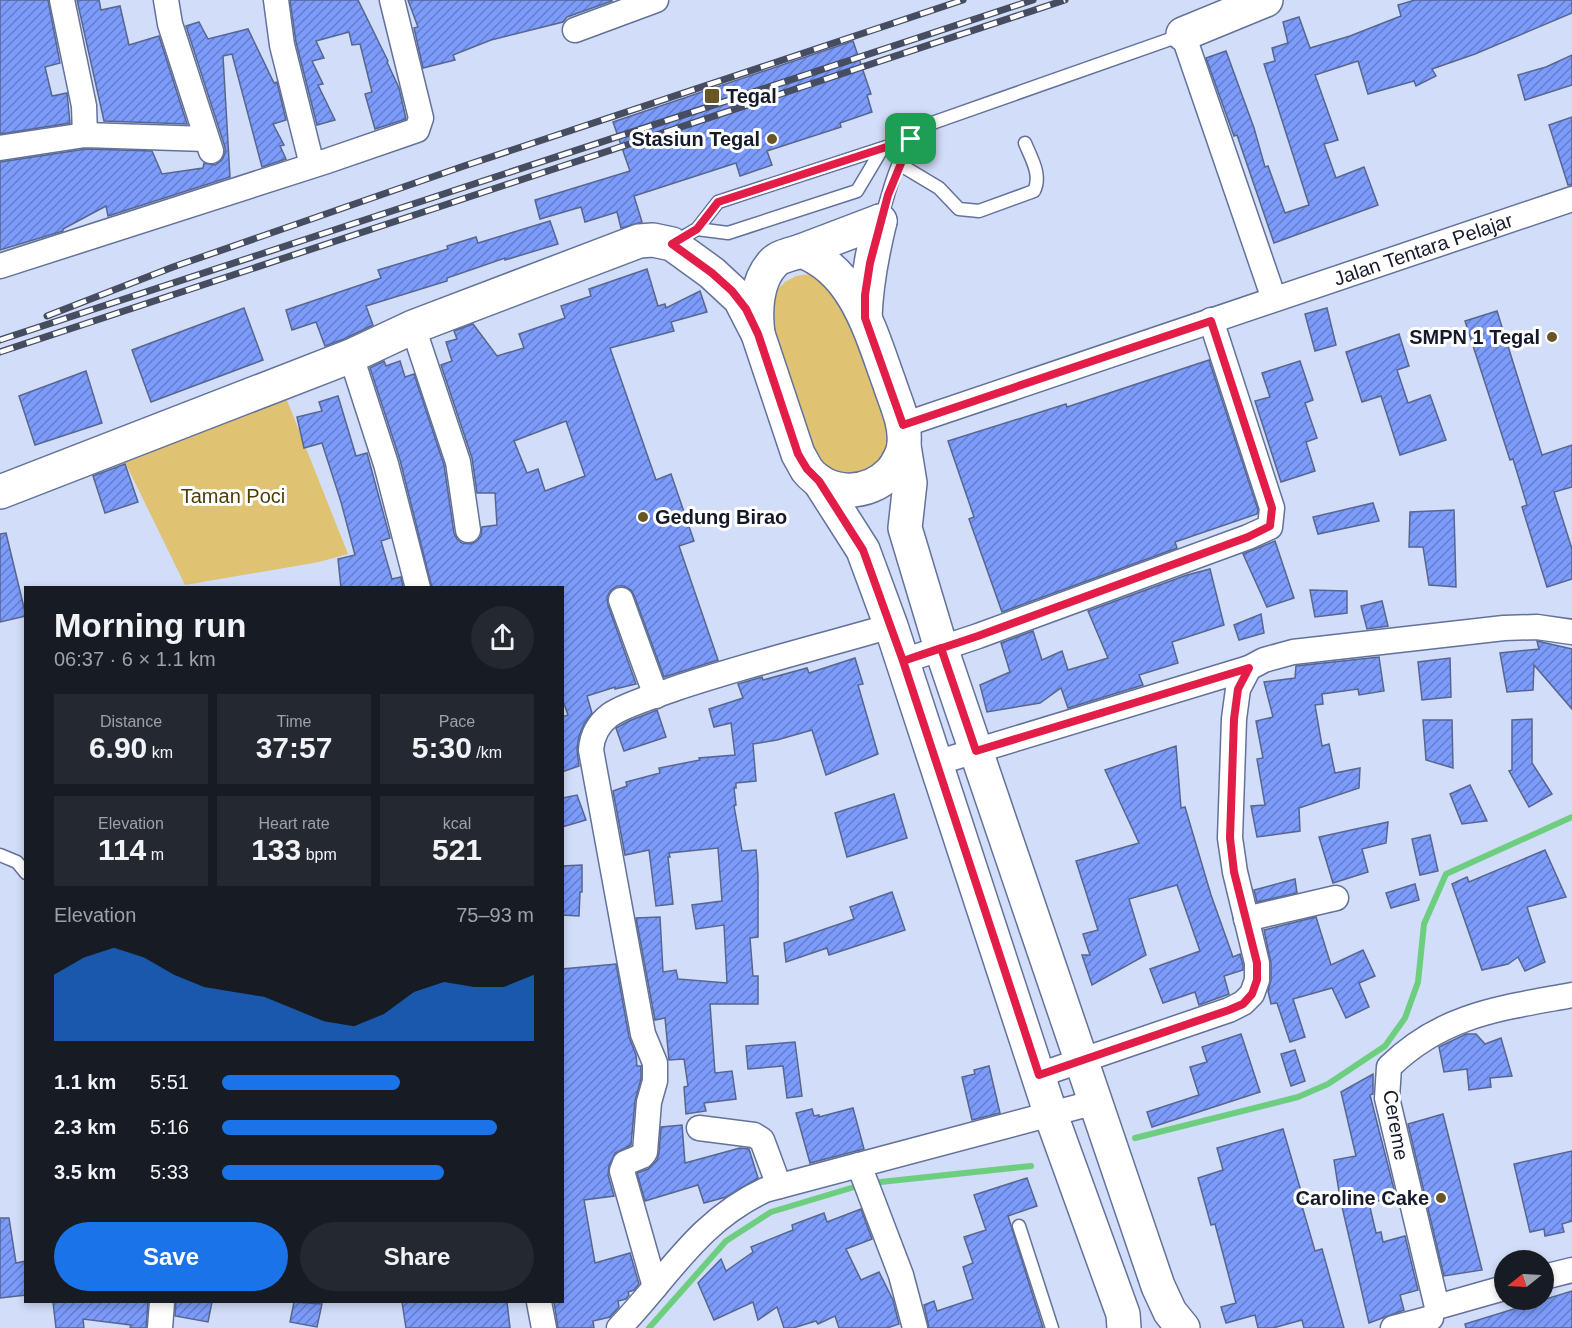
<!DOCTYPE html>
<meta charset="utf-8">
<style>
:root{--surface:#171b24;--page:#242831;--text:#f1f3f6;--muted:#9ea1a6;--accent:#1a73e8}
body{margin:0;font-family:Helvetica,sans-serif;background:var(--page);color:var(--text);height:100vh;display:flex;flex-direction:column;font-size:22px;white-space:nowrap}
*{box-sizing:border-box;margin:0}
p{font-size:20px;color:var(--muted)}
.icon{flex:none;width:33px;height:33px;fill:none;stroke:currentColor;stroke-width:2;stroke-linecap:round;stroke-linejoin:round}
.map{position:relative;flex:1;overflow:hidden}
.details{position:absolute;left:24px;top:586px;width:540px;height:717px;display:flex;flex-direction:column;background:var(--surface);border-radius:0px;box-shadow:0 3px 9px #0003}
.details>*{flex:none}
.needle{width:39px;rotate:252deg}
.fabs{position:absolute;left:1494px;top:1250px;display:grid;gap:12px}
.fabs a{display:grid;place-items:center;width:60px;height:60px;border-radius:50%;background:var(--surface);box-shadow:0 3px 9px #0003;font-size:30px}
.pin{position:absolute;display:grid;place-items:center;width:51px;height:51px;color:#fff;margin:-26px;border-radius:12px;box-shadow:0 3px 9px #0006}
.round{display:grid;place-items:center;flex:none;width:63px;height:63px;border-radius:32px;background:var(--page)}
.overview{display:flex;align-items:center;justify-content:space-between;height:102px;padding:0 30px}
h1{font-size:33px;font-weight:700;line-height:45px}
.metrics{display:grid;grid-template-columns:repeat(3,1fr);gap:9px;height:102px;padding:6px 30px}
.metrics div{display:grid;align-content:center;border-radius:0px;background:var(--page);text-align:center}
.metrics b{font-size:30px;font-weight:700}
.metrics small{font-size:16px;font-weight:400}
.metrics p{font-size:16px}
.chart{height:168px;padding:12px 30px}
.chart p{display:flex;justify-content:space-between}
.chart svg{width:100%;height:108px;margin-top:6px;fill:var(--accent);opacity:.7}
.button{display:flex;gap:12px;margin-top:auto;padding:12px 30px}
.button a{flex:1;height:69px;border-radius:36px;background:var(--accent);color:#fff;font-size:24px;font-weight:700;line-height:69px;text-align:center}
.button a+a{background:var(--page);color:var(--text)}
ul{padding:0 30px;list-style:none;font-size:20px}
li{display:grid;grid-template-columns:96px 72px 1fr;align-items:center;height:45px}
li i{height:15px;border-radius:8px;background:var(--accent)}
.map>svg:first-child{display:block}
.park{fill:#e0c273}
.lines{fill:none;stroke-linecap:round;stroke-linejoin:round}
.stream{stroke:#6dce80;stroke-width:6}
.building{fill:url(#building-hatch);stroke:#57668e;stroke-width:1.5;fill-rule:evenodd}
.lane-casing{stroke:#63729a;stroke-width:15}
.street-casing{stroke:#63729a;stroke-width:27}
.secondary-casing{stroke:#63729a;stroke-width:36}
.lane{stroke:#fff;stroke-width:12}
.street{stroke:#fff;stroke-width:24}
.secondary{stroke:#fff;stroke-width:33}
.rail-casing{stroke:#464d61;stroke-width:7}
.rail{stroke:#fefefe;stroke-width:4.5;stroke-dasharray:14;stroke-linecap:butt}
.route-casing{stroke:#fff;stroke-width:12}
.route{stroke:#e11d48;stroke-width:8}
.poi-dot{fill:#685624;stroke:#fefefe;stroke-width:2}
.labels{text-anchor:middle;stroke-width:6;stroke-linejoin:round;paint-order:stroke}
.poi-label{font-size:20px;font-weight:bold;fill:#151a2b;stroke:#fefefe;text-anchor:end}
.street-label{font-size:20px;fill:#151a2b;stroke:#fefefe}
.park-label{font-size:20px;fill:#4e3d09;stroke:#fefefe}
</style>
<div class="map">
<svg width="1572" height="1328" viewBox="0 0 1572 1328">
<defs>
<pattern id="building-hatch" width="6" height="6" patternUnits="userSpaceOnUse" patternTransform="scale(1.5)"><rect width="6" height="6" fill="#7c9bfb"/><path d="M-1 1l2-2M0 6l6-6M5 7l2-2" fill="none" stroke="#647ecb"/></pattern>
</defs>
<rect width="100%" height="100%" fill="#d2ddf9"/>
<!-- park -->
<g class="park">
<polygon points="809,274 821,276 841,292 889,429 889,454 863,478 828,473 814,454 771,328 770,302 776,291 785,282 796,276"/>
<polygon points="283,390 348,554 319,562 185,585 121,454"/>
</g>
<g class="lines">
<!-- stream -->
<g class="stream">
<polyline points="1135,1138 1298,1097 1328,1084 1385,1046 1405,1018 1418,982 1424,924 1446,874 1572,817"/>
<polyline points="871,1183 1031,1166"/>
<polyline points="649,1328 726,1241 771,1212 861,1185"/>
</g>
</g>
<!-- building -->
<g class="building">
<polygon points="0,0 48,0 60,63 45,67 52,96 67,93 70,123 0,134"/>
<polygon points="77,0 99,0 101,10 120,6 129,45 159,36 187,124 104,121"/>
<polygon points="290,0 358,0 388,61 387,62 399,88 406,119 375,129 365,94 372,92 360,44 352,45 349,32 316,41 324,58 312,61 323,84 318,85 335,120 317,125 296,42"/>
<polygon points="408,0 611,0 612,1 567,17 563,22 491,40 453,55 455,60 423,68 414,28 418,27"/>
<polygon points="1415,0 1572,0 1572,13 1475,54 1432,69 1436,76 1416,86 1414,81 1368,94 1358,61 1315,75 1338,140 1324,144 1336,178 1364,167 1378,205 1274,243 1237,135 1234,136 1206,58 1226,51 1254,128 1265,167 1268,166 1285,213 1309,205 1264,64 1275,61 1272,48 1288,43 1283,22 1299,17 1310,48 1350,36 1401,16 1398,5"/>
<polygon points="199,22 208,39 248,29 274,83 277,82 286,120 273,124 284,145 280,146 286,159 262,167 232,54 223,56 230,177 108,216 106,206 63,229 63,231 0,250 0,162 86,149 152,151 162,174 203,168 204,163 215,165 222,160 225,153 225,147 186,26"/>
<polygon points="853,41 871,94 867,95 872,112 840,123 841,127 767,151 772,165 740,176 736,163 634,196 642,222 621,228 617,212 585,222 581,207 540,219 535,200 630,171 613,122"/>
<polygon points="1572,55 1572,85 1525,100 1518,75 1546,67"/>
<polygon points="1572,117 1572,185 1568,185 1549,125"/>
<polygon points="550,221 558,244 505,260 505,258 447,278 447,281 366,306 373,325 344,339 325,346 316,322 292,330 286,310 381,278 378,270 448,249 447,246 476,237 478,243"/>
<path d="M647,269L658,306L665,304L666,308L700,291L707,312L671,322L674,331L610,348L656,480L671,474L694,541L679,546L718,660L664,677L634,595L631,590L624,586H617L611,590L607,597L608,605L636,684L615,689V687L587,696L592,713L584,724L579,736L577,749L579,766L562,772V717L568,715L562,698V588H432L400,460L370,368L384,361L386,366L400,361L405,377L414,374L444,465L454,533L457,539L462,543L471,544L477,541L481,536L482,527L497,525L495,493H477L472,458L441,365L452,361L446,342L457,339L454,331L473,324L497,356L524,348L519,334L565,318L561,306L591,296L589,289ZM566,421L585,476L545,491L538,469L527,473L514,441Z"/>
<polygon points="244,308 263,360 151,402 132,350"/>
<polygon points="1327,308 1336,345 1315,351 1305,314"/>
<polygon points="1497,311 1542,455 1572,445 1572,487 1554,492 1572,549 1572,579 1547,587 1522,507 1527,505 1513,459 1510,460 1465,321"/>
<polygon points="1399,334 1409,366 1397,370 1408,403 1430,395 1446,440 1400,455 1381,396 1362,402 1346,352"/>
<polygon points="1209,360 1258,510 1257,514 1175,542 1177,548 1002,612 969,519 974,517 948,441 1066,404 1067,407"/>
<polygon points="1300,361 1313,400 1305,403 1317,438 1306,442 1315,471 1281,482 1255,401 1270,397 1262,373"/>
<polygon points="86,371 102,423 35,445 19,396"/>
<polygon points="338,396 356,456 367,453 390,538 381,541 392,579 401,577 403,588 341,588 338,559 355,555 341,502 322,443 304,448 297,417 322,411 319,402"/>
<polygon points="125,464 138,502 105,513 93,476"/>
<polygon points="1373,503 1379,521 1318,534 1313,517"/>
<polygon points="1454,510 1456,587 1429,585 1423,547 1409,547 1410,512"/>
<polygon points="6,533 26,616 0,622 0,534"/>
<polygon points="1275,541 1294,598 1267,607 1243,554"/>
<polygon points="1210,569 1224,625 1172,642 1178,663 1139,675 1143,685 1068,708 1061,688 1040,703 987,712 980,685 1010,672 1001,643 1033,631 1042,660 1062,651 1068,670 1108,658 1088,611 1187,575"/>
<polygon points="1310,590 1347,591 1347,613 1315,617"/>
<polygon points="1382,601 1388,626 1367,629 1361,606"/>
<polygon points="1261,614 1264,633 1239,640 1234,625"/>
<polygon points="1537,641 1572,649 1572,709 1534,665 1533,690 1507,692 1500,653 1539,649"/>
<polygon points="1379,657 1384,691 1359,695 1358,689 1322,694 1323,704 1315,705 1322,746 1329,744 1335,773 1360,768 1359,788 1299,808 1300,831 1257,837 1251,806 1265,805 1257,759 1263,758 1256,721 1273,717 1264,682 1295,678 1296,666"/>
<polygon points="855,658 863,684 858,685 878,754 826,775 812,730 777,740 753,744 756,781 736,783 736,788 734,788 736,805 734,806 742,851 756,850 758,875 758,937 750,938 753,976 758,976 758,1004 710,1004 715,1073 732,1071 736,1099 704,1103 706,1111 686,1114 684,1087 688,1086 684,1059 669,1060 665,1018 655,1020 636,918 660,917 663,972 676,970 678,979 727,983 724,925 696,929 692,905 722,901 718,848 669,853 670,857 668,857 673,904 656,906 649,850 625,855 613,791 627,786 626,782 660,773 659,768 700,760 699,758 735,755 731,723 714,727 709,709 743,698 738,684 762,677 763,680 807,668 809,673"/>
<polygon points="1450,658 1451,697 1422,700 1418,662"/>
<polygon points="657,710 666,737 624,751 616,728 629,721"/>
<polygon points="1532,719 1532,763 1552,794 1529,807 1509,771 1512,770 1512,720"/>
<polygon points="1423,720 1452,720 1453,768 1426,760"/>
<polygon points="1176,746 1181,808 1185,807 1211,895 1233,957 1240,954 1243,965 1243,970 1224,976 1229,994 1199,1005 1195,992 1163,1003 1150,969 1200,951 1177,885 1129,899 1146,955 1092,985 1082,955 1090,955 1083,934 1098,930 1076,861 1139,843 1105,770"/>
<polygon points="1470,785 1487,821 1462,824 1450,794"/>
<polygon points="894,794 907,838 847,857 835,813"/>
<polygon points="577,795 586,820 562,827 562,798"/>
<polygon points="1388,822 1386,843 1362,849 1368,872 1333,883 1319,837"/>
<polygon points="1430,835 1438,871 1420,875 1412,839"/>
<polygon points="1545,850 1566,897 1527,907 1545,962 1525,971 1518,957 1508,964 1482,970 1452,884 1467,877 1469,882"/>
<polygon points="582,865 582,892 580,892 579,916 562,915 562,866"/>
<polygon points="1295,879 1297,893 1257,902 1254,890"/>
<polygon points="1415,884 1419,900 1391,908 1386,893"/>
<polygon points="892,892 905,930 829,955 827,948 786,962 784,943 854,919 850,907"/>
<polygon points="1316,917 1331,965 1363,950 1375,976 1359,983 1369,1007 1346,1018 1332,988 1293,999 1305,1037 1290,1042 1277,1003 1271,1004 1268,991 1271,980 1271,963 1264,930"/>
<polygon points="616,964 629,1037 636,1055 637,1066 641,1066 641,1079 635,1101 631,1145 615,1153 609,1166 608,1175 614,1196 584,1200 595,1263 630,1253 639,1284 634,1290 628,1292 629,1295 626,1299 618,1301 619,1307 610,1317 593,1321 594,1328 558,1328 554,1302 562,1302 562,969"/>
<polygon points="1241,1034 1260,1092 1152,1127 1147,1112 1199,1095 1190,1067 1207,1062 1202,1047"/>
<polygon points="1466,1034 1476,1034 1485,1044 1501,1038 1512,1076 1490,1078 1491,1087 1469,1090 1467,1069 1444,1072 1439,1047"/>
<polygon points="795,1042 802,1096 787,1098 783,1066 748,1069 746,1046"/>
<polygon points="1295,1050 1305,1081 1291,1086 1281,1054"/>
<polygon points="989,1066 1000,1113 972,1120 962,1077 975,1074 974,1070"/>
<polygon points="1373,1074 1373,1094 1370,1095 1396,1197 1369,1203 1376,1233 1381,1232 1383,1242 1405,1236 1418,1290 1400,1295 1404,1310 1369,1323 1340,1198 1334,1160 1356,1156 1341,1092"/>
<polygon points="853,1108 864,1149 810,1163 796,1113 812,1109 814,1116 819,1115 819,1117"/>
<polygon points="1443,1114 1482,1270 1444,1276 1408,1124"/>
<polygon points="682,1125 685,1163 740,1148 749,1149 758,1178 726,1197 704,1203 698,1185 645,1201 637,1173 648,1169 657,1160 659,1153 661,1127"/>
<polygon points="1283,1129 1303,1198 1300,1199 1315,1251 1322,1249 1344,1328 1304,1328 1302,1320 1273,1328 1258,1328 1255,1315 1226,1323 1221,1307 1236,1303 1215,1224 1211,1225 1198,1178 1223,1170 1217,1148"/>
<polygon points="1572,1151 1572,1221 1562,1224 1564,1232 1545,1236 1544,1229 1530,1232 1514,1164"/>
<polygon points="1027,1178 1037,1206 1008,1216 1043,1328 929,1328 924,1305 934,1301 937,1311 973,1299 963,1267 973,1263 964,1237 986,1230 974,1195"/>
<polygon points="861,1209 872,1239 846,1249 861,1280 879,1272 893,1300 899,1324 887,1328 839,1328 835,1316 818,1324 816,1321 793,1328 784,1328 777,1307 758,1320 753,1302 714,1320 698,1283 721,1259 726,1271 753,1252 751,1247 793,1230 792,1225 824,1213 827,1222"/>
<polygon points="0,1218 9,1218 16,1263 26,1261 26,1295 0,1298"/>
<polygon points="1572,1291 1572,1328 1466,1328 1465,1324"/>
<polygon points="53,1302 148,1302 146,1328 130,1328 131,1325 83,1319 84,1328 56,1328"/>
<polygon points="176,1302 212,1302 208,1322 175,1316"/>
<polygon points="294,1302 322,1304 317,1327 290,1322"/>
<polygon points="402,1302 507,1302 510,1328 406,1328"/>
</g>
<g class="lines">
<defs>
<g id="lane">
<path d="M899,164L939,188L959,209L979,211L1034,191C1042,175 1031,158 1025,143"/>
<path d="M881,220C888,194 896,162 912,139C917,131 926,126 935,122L1182,35"/>
<polyline points="697,229 728,233 857,191 882,149"/>
<polyline points="673,243 697,229 718,202 911,139"/>
<polyline points="0,855 17,862 26,873"/>
<polyline points="1019,1226 1052,1328"/>
</g>
<g id="street">
<polyline points="62,0 84,106 85,135"/>
<polyline points="166,0 170,24 211,151"/>
<polyline points="276,0 282,45 312,165"/>
<polyline points="575,30 656,0"/>
<polyline points="1183,34 1274,299"/>
<polyline points="0,148 85,135 206,139"/>
<polyline points="0,266 327,161 417,130 421,118 392,0"/>
<polyline points="413,327 458,462 468,530"/>
<polyline points="351,356 386,464 418,588"/>
<path id="s1" d="M903,425L1572,199"/>
<polyline points="621,600 656,696"/>
<polyline points="903,661 978,636 1248,537 1270,527 1272,508 1211,320"/>
<polyline points="936,763 1249,668"/>
<polyline points="1246,919 1336,898"/>
<polyline points="1039,1075 1229,1010 1243,1003 1252,994 1257,980 1257,963 1235,872 1230,838 1234,719 1238,689 1249,668 1264,660 1293,652 1504,628 1537,627 1572,632"/>
<polyline points="699,1128 754,1135 762,1140 779,1186"/>
<polyline points="859,1165 901,1275 915,1328"/>
<polyline points="1544,1277 1572,1270"/>
<path d="M655,1287L622,1171L625,1163L642,1156L645,1152L649,1102L655,1081V1063L643,1034L591,750C592,735 598,724 610,715C624,705 657,695 674,689C745,665 819,647 891,626"/>
<polyline points="539,1302 544,1328"/>
<path d="M1437,1307L1387,1098L1389,1067C1443,1014 1502,1008 1572,995"/>
<polyline points="1437,1307 1504,1288"/>
<polyline points="160,1328 162,1302"/>
<path d="M619,1328C669,1276 697,1222 765,1190L1096,1102"/>
<polyline points="1393,1328 1431,1318"/>
</g>
<g id="secondary">
<polyline points="1183,34 1266,0"/>
<path d="M801,251C855,270 871,333 889,382C895,401 906,423 904,443C904,452 897,465 891,472C868,496 829,497 807,470C804,465 801,459 798,454L758,334C755,311 756,280 774,262C780,256 793,254 801,251Z"/>
<polyline points="801,251 880,221"/>
<path d="M865,318C866,284 872,254 880,221"/>
<polyline points="904,446 910,483 905,528 941,648 1158,1286 1170,1312 1183,1328"/>
<polyline points="819,481 863,550 891,626 1051,1115 1123,1314 1124,1328"/>
<polyline points="0,492 351,356 413,327 639,241 653,240 672,244 712,273 740,299 758,334"/>
</g>
</defs>
<!-- lane casing -->
<use href="#lane" class="lane-casing"/>
<!-- street casing -->
<use href="#street" class="street-casing"/>
<!-- secondary casing -->
<use href="#secondary" class="secondary-casing"/>
<!-- lane -->
<use href="#lane" class="lane"/>
<!-- street -->
<use href="#street" class="street"/>
<!-- secondary -->
<use href="#secondary" class="secondary"/>
<defs>
<g id="rail">
<polyline points="47,316 173,267 464,166 963,0"/>
<polyline points="0,340 1033,0"/>
<polyline points="0,352 1065,0"/>
</g>
</defs>
<!-- rail casing -->
<use href="#rail" class="rail-casing"/>
<!-- rail -->
<use href="#rail" class="rail"/>
</g>
<g class="lines">
<defs>
<polyline id="route" points="911,139 718,202 697,229 672,244 712,273 732,291 746,309 758,334 798,454 807,469 819,481 863,550 903,661 941,648 976,751 1249,668 1238,689 1234,719 1230,838 1234,872 1257,963 1257,980 1252,994 1243,1004 1229,1010 1039,1075 903,661 978,636 1248,537 1270,526 1272,508 1211,321 903,425 865,318 865,295 870,263 888,195 911,139"/>
</defs>
<!-- route casing -->
<use href="#route" class="route-casing"/>
<!-- route -->
<use href="#route" class="route"/>
</g>
<!-- markers -->
<g class="poi-dot">
<rect x="704" y="88" width="16" height="16" rx="3"/>
<circle cx="772" cy="139" r="6"/>
<circle cx="1552" cy="337" r="6"/>
<circle cx="643" cy="517" r="6"/>
<circle cx="1441" cy="1198" r="6"/>
</g>
<g class="labels">
<!-- poi labels -->
<g class="poi-label">
<text x="726" y="103" text-anchor="start">Tegal</text>
<text x="760" y="146">Stasiun Tegal</text>
<text x="1540" y="344">SMPN 1 Tegal</text>
<text x="655" y="524" text-anchor="start">Gedung Birao</text>
<text x="1429" y="1205">Caroline Cake</text>
</g>
<!-- street labels -->
<g class="street-label">
<text dy="7" stroke="none"><textPath href="#s1" startOffset="549">Jalan Tentara Pelajar</textPath></text>
<text transform="translate(1396 1125) rotate(80)" y="7">Cereme</text>
</g>
<!-- park labels -->
<g class="park-label">
<text x="233" y="503">Taman Poci</text>
</g>
</g>
</svg>
<div class="fabs">
<a><svg class="needle" viewBox="-14 -14 28 28"><path d="M0-13l5 13h-10z" fill="#e53935"/><path d="M0 13l5-13h-10z" fill="#9ea1a6"/></svg></a>
</div>
<div class="pin" style="left:911px;top:139px;background:#1e9e55"><svg class="icon" aria-label="arrive" viewBox="0 0 24 24"><path d="M6 21V4h12l-3 4 3 4H6"/></svg></div>
<section class="details">
<div class="overview"><div><h1>Morning run</h1><p>06:37 · 6 × 1.1 km</p></div><a class="round"><svg class="icon" aria-label="share" viewBox="0 0 24 24"><path d="M12 15V3M7 8l5-5 5 5M5 13v7h14v-7"/></svg></a></div>
<div class="metrics">
<div><p>Distance</p><b>6.90<small> km</small></b></div>
<div><p>Time</p><b>37:57</b></div>
<div><p>Pace</p><b>5:30<small> /km</small></b></div>
</div>
<div class="metrics">
<div><p>Elevation</p><b>114<small> m</small></b></div>
<div><p>Heart rate</p><b>133<small> bpm</small></b></div>
<div><p>kcal</p><b>521</b></div>
</div>
<div class="chart"><p><span>Elevation</span>75–93 m</p>
<svg viewBox="0 0 160 44" preserveAspectRatio="none"><path d="M0 44V17L10 10L20 6L30 10L40 17L50 22L60 24L70 26L80 31L90 36L100 38L110 33L120 24L130 20L140 22L150 22L160 17V44z"/></svg>
</div>
<ul>
<li><b>1.1 km</b>5:51<i style="width:57%"></i></li>
<li><b>2.3 km</b>5:16<i style="width:88%"></i></li>
<li><b>3.5 km</b>5:33<i style="width:71%"></i></li>
</ul>
<div class="button"><a>Save</a><a>Share</a></div>
</section>
</div>
